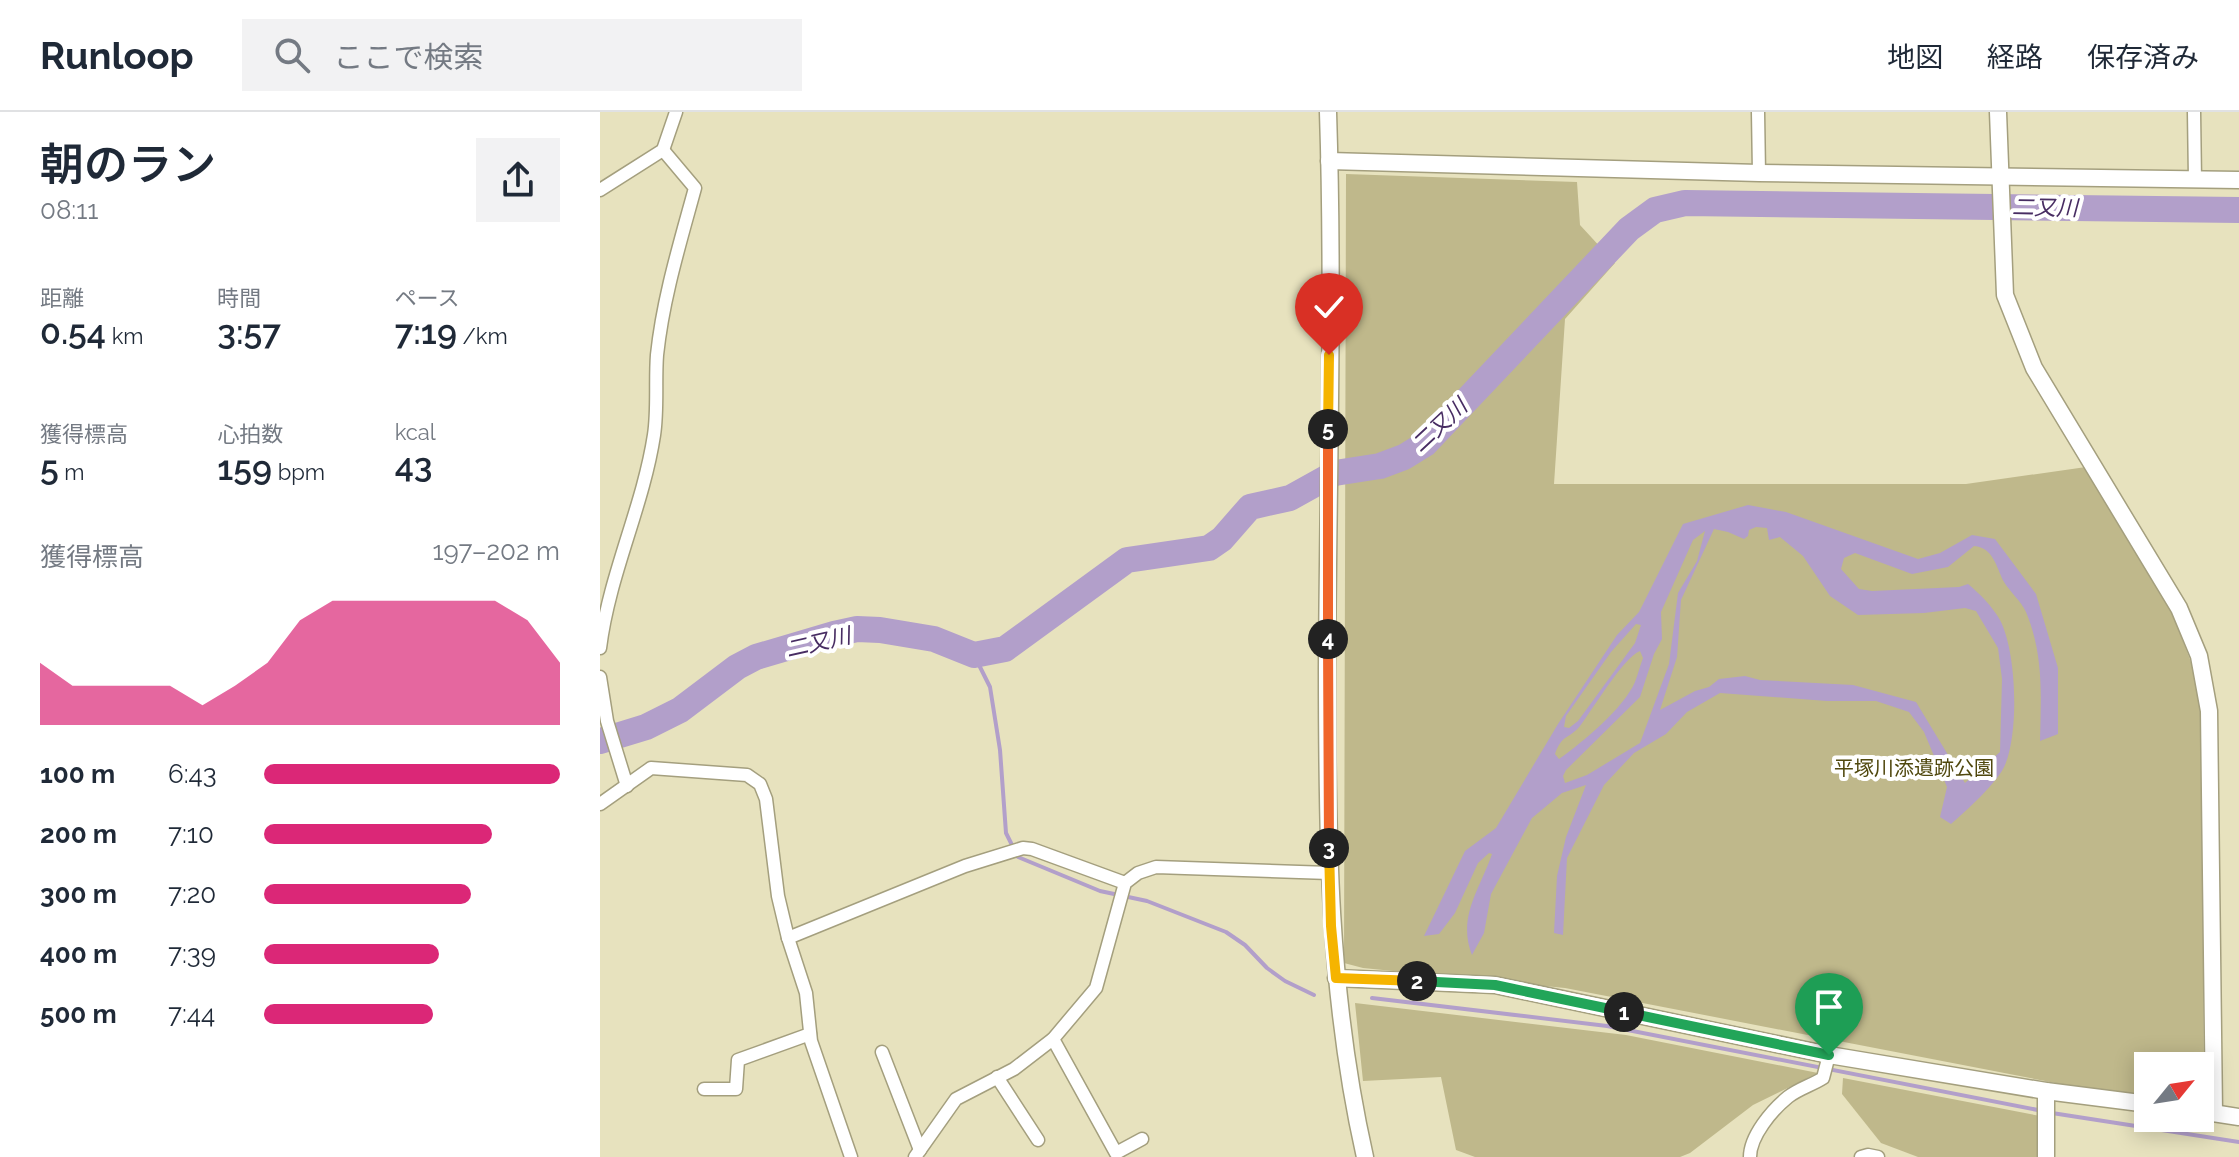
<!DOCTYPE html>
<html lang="ja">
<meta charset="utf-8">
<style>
:root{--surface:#fff;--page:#f2f2f3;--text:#1f2937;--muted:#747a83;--line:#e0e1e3;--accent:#db2777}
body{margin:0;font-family:Raleway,"Noto Sans JP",sans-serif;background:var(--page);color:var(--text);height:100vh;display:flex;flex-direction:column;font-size:30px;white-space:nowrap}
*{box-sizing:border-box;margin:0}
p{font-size:26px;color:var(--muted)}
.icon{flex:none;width:44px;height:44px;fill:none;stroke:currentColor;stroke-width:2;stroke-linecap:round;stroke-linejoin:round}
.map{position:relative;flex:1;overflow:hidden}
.side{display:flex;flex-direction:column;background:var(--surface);width:600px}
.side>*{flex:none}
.needle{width:52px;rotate:60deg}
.buttons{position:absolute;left:1534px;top:940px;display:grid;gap:16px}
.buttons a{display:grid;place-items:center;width:80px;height:80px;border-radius:0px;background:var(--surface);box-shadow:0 4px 20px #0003;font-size:40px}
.pin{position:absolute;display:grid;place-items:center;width:68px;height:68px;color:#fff;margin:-82px -34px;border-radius:50% 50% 50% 0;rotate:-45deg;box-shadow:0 0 8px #0007}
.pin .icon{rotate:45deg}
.km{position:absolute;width:40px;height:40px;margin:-20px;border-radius:50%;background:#222;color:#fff;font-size:22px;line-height:40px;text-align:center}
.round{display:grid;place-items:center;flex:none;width:84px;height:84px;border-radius:0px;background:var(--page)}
.summary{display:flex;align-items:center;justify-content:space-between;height:136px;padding:0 40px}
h1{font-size:44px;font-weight:600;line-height:60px}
.figures{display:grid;grid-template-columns:repeat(3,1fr);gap:12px;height:136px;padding:8px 40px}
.figures div{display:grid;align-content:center}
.figures b{font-size:34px;font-weight:600}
.figures small{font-size:22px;font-weight:400}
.figures p{font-size:22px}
.chart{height:224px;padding:16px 40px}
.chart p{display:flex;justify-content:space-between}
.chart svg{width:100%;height:144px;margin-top:8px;fill:var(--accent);opacity:.7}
ul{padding:0 40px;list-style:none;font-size:26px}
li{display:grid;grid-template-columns:128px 96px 1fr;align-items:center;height:60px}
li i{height:20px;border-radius:10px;background:var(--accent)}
header{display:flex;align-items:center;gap:48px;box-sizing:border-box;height:112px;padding:0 40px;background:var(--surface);border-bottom:2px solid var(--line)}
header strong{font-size:38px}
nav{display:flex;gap:44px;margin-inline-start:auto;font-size:28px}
.search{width:560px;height:72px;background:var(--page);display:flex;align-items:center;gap:20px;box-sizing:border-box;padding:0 28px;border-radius:0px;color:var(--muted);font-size:30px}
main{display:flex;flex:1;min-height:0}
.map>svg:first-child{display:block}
.green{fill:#bfb88b}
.water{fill:#b29fca;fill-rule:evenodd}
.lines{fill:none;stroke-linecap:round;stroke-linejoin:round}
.stream{stroke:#b29fca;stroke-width:4}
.river{stroke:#b29fca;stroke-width:26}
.street-casing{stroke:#a49f7e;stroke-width:15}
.secondary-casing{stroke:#a49f7e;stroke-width:19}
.street{stroke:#fff;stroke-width:12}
.secondary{stroke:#fff;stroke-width:16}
.split-1-casing{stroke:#fff;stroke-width:16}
.split-2-casing{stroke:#fff;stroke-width:16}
.split-3-casing{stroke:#fff;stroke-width:16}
.split-4-casing{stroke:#fff;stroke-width:16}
.split-5-casing{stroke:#fff;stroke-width:16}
.split-6-casing{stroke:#fff;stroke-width:16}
.split-1{stroke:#22a559;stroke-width:10}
.split-2{stroke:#22a559;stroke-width:10}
.split-3{stroke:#f5b400;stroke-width:10}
.split-4{stroke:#f0652b;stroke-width:10}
.split-5{stroke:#f0652b;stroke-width:10}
.split-6{stroke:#f5b400;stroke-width:10}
.labels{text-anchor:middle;stroke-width:8;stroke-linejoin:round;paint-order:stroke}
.park-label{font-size:20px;fill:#50480e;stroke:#fff}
.water-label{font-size:22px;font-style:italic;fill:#482d63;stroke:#fff}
</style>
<header>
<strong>Runloop</strong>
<div class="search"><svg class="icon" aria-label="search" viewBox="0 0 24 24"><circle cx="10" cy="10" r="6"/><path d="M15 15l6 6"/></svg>ここで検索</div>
<nav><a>地図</a><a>経路</a><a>保存済み</a></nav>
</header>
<main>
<section class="side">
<div class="summary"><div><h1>朝のラン</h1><p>08:11</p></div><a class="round"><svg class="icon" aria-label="share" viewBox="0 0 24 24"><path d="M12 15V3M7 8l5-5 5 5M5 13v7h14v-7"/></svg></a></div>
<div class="figures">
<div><p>距離</p><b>0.54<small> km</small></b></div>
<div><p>時間</p><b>3:57</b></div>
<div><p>ペース</p><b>7:19<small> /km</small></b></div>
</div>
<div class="figures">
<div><p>獲得標高</p><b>5<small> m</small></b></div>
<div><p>心拍数</p><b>159<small> bpm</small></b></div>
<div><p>kcal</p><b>43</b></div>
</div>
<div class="chart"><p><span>獲得標高</span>197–202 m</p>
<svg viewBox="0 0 160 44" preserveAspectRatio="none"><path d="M0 44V25L10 32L20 32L30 32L40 32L50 38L60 32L70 25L80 12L90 6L100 6L110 6L120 6L130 6L140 6L150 12L160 25V44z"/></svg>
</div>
<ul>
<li><b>100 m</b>6:43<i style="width:100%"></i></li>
<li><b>200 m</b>7:10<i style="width:77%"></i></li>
<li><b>300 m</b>7:20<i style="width:70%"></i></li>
<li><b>400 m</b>7:39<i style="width:59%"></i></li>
<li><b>500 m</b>7:44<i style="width:57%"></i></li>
</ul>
</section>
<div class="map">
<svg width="1639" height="1045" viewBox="0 0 1639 1045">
<rect width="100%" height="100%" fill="#e7e2be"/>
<!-- green -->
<g class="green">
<polygon points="746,62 977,70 980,113 1015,151 965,207 954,372 1366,372 1486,355 1572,501 1591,550 1602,597 1604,981 1600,984 1600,954 1548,954 1548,984 1466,973 965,876 763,856 744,851"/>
<polygon points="755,891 1026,923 1218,961 1153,993 1090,1041 1080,1045 875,1045 856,1038 841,965 763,969"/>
<polygon points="1243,966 1440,1004 1439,1045 1318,1045 1281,1031 1242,982"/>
</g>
<!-- water -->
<path class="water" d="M1148,393L1186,400L1318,447L1340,441L1372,423L1395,427L1436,482L1458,556V622L1440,629C1441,585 1444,543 1426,500C1421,489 1410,480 1404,470C1396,455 1394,436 1374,434L1348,455L1312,462L1255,441L1244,446L1241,457L1259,477L1272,479L1359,475L1368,472C1380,482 1392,494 1400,508C1417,541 1419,620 1405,653C1398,670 1365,700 1351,712L1340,705L1347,675L1324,620L1309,600L1276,589H1227L1120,581L1087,600L1066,622L1034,641L1004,673L967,746L963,823L954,821L957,764L966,725L986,673L962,681L932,706L891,782L884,821L872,843C857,805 880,777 892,742L889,741L878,751L855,801L839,822L824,824L865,739L896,716L958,612L1017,523L1039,500L1083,412ZM1156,415L1167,416L1169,428L1180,425L1203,444L1230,484L1258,503L1324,501L1365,496L1376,499L1398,536L1402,567L1400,640L1365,671L1316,590L1253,573L1160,568L1145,564L1119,567L1109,575L1095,579L1060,598L1077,545L1081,488L1114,417L1128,420L1144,427L1148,424L1149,418ZM1105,419L1097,449L1078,481L1069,552L1040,631L987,663L965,671L963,664L966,658L1040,585L1054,542L1062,527L1061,500L1093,428ZM1036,512L1041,513L1035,531L978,609L969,616L964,615L966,604L1011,540ZM1040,539L1043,546C1040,554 1038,562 1035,570C1023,597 983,630 959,647L955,642C962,622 968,628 980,614C993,597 1023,546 1040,539Z"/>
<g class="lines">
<!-- stream -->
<g class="stream">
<polyline points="374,543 390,575 400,638 406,721 418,745 500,779 547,789 626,820 645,833 667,856 685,869 714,883"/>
<polyline points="772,886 1007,914 1443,999"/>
<polyline points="1452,1001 1639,1030"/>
</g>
<!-- river -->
<polyline class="river" points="0,629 46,615 80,598 137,555 156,545 234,522 257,517 280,518 334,527 374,543 405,537 527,448 609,436 622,427 650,395 690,386 735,361 780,354 804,345 825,332 1029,117 1055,98 1085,91 1639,98"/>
<defs>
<g id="street">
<polyline points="1158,0 1159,61"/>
<polyline points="1594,0 1595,68"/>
<polyline points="0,78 63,38 76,0"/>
<path d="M0,536C9,463 43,395 54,323C58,297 55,269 57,243C63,186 80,131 95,76L63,38"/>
<polyline points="0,565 7,609 27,674"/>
<polyline points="0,692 51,656 147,663 160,672 166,687 178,784 188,826 206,881 211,929 251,1045"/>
<polyline points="188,826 365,754 423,736 432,737 525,771"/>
<polyline points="453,927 516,1041 542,1027"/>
<polyline points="282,940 320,1038"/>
<polyline points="397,965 438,1028"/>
<polyline points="104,977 136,977 138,948 210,922"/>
<polyline points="315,1045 356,987 414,957 453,927 496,876 525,771 538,761 556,755 729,761"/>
<path d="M1150,1045C1150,1024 1172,998 1188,985C1198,977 1212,973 1223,966L1229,943"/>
<polyline points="1261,1045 1268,1043 1278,1045"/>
</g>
<g id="secondary">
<path d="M728,0C734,185 728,372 727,557C727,723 728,882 765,1045"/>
<polyline points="1398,0 1405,183 1434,256 1579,496 1599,544 1609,599 1614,1001"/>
<polyline points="729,49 1159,61 1639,68"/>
<polyline points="736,866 895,873 1229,943 1446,979 1548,992"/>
<polyline points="1600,999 1639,1005"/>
<polyline points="1446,1045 1446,979"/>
</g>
</defs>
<!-- street casing -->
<use href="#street" class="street-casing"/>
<!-- secondary casing -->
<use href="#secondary" class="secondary-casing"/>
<!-- street -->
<use href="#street" class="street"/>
<!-- secondary -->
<use href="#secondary" class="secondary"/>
</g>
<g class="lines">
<defs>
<polyline id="split-1" points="1024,900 1229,943"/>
<polyline id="split-2" points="817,869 895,873 1024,900"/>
<polyline id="split-3" points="729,736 731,814 736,866 817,869"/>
<polyline id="split-4" points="728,527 729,736"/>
<polyline id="split-5" points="728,527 728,317"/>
<polyline id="split-6" points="728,317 729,243"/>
</defs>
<!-- split-1 casing -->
<use href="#split-1" class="split-1-casing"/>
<!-- split-2 casing -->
<use href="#split-2" class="split-2-casing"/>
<!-- split-3 casing -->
<use href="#split-3" class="split-3-casing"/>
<!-- split-4 casing -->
<use href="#split-4" class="split-4-casing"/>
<!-- split-5 casing -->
<use href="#split-5" class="split-5-casing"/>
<!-- split-6 casing -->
<use href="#split-6" class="split-6-casing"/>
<!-- split-1 -->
<use href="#split-1" class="split-1"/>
<!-- split-2 -->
<use href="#split-2" class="split-2"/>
<!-- split-3 -->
<use href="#split-3" class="split-3"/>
<!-- split-4 -->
<use href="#split-4" class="split-4"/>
<!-- split-5 -->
<use href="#split-5" class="split-5"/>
<!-- split-6 -->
<use href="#split-6" class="split-6"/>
</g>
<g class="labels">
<!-- park labels -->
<g class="park-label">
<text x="1314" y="663">平塚川添遺跡公園</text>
</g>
<!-- water labels -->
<g class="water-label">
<text transform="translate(1445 95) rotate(1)" y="8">二又川</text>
<text transform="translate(839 313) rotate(-43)" y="8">二又川</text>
<text transform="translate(218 530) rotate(-13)" y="8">二又川</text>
</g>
</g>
</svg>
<div class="buttons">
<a><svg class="needle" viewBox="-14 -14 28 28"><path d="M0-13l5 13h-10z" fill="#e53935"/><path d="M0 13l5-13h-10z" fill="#747a83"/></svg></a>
</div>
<div class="pin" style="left:1229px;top:943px;background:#1e9e55"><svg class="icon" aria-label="arrive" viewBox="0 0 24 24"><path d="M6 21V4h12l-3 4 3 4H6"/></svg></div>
<div class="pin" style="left:729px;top:243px;background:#d93025"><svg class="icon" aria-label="check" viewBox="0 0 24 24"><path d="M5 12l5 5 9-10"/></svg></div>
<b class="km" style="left:1024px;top:900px">1</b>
<b class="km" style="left:817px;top:869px">2</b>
<b class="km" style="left:729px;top:736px">3</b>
<b class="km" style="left:728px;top:527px">4</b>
<b class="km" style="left:728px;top:317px">5</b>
</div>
</main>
